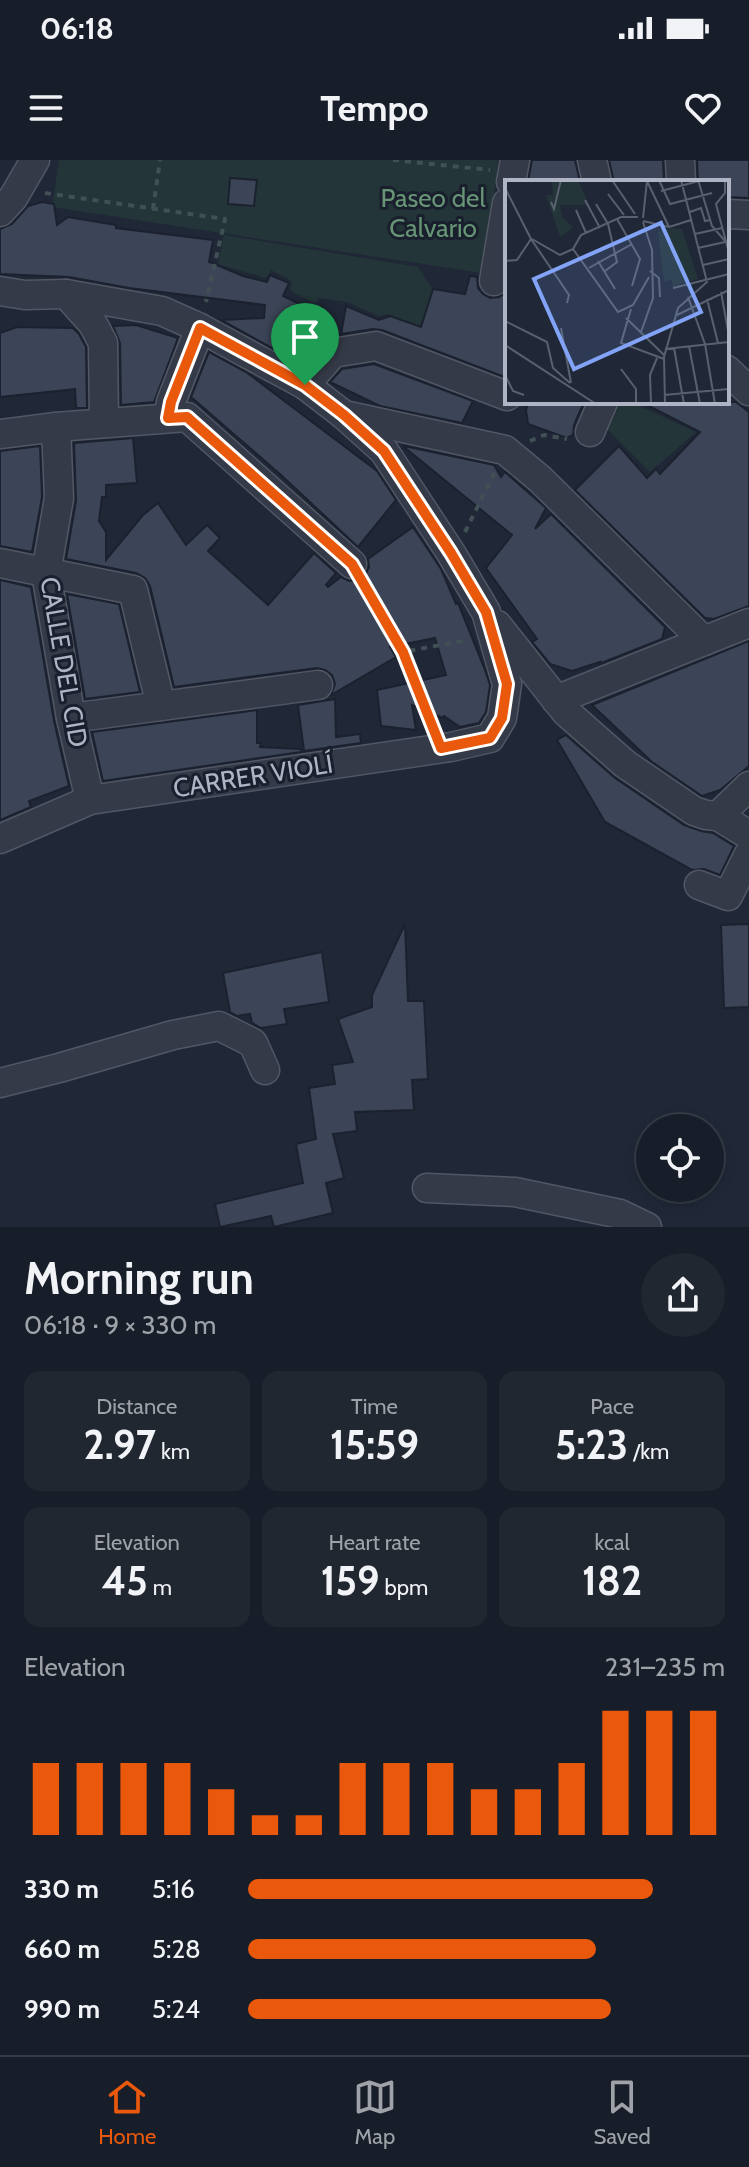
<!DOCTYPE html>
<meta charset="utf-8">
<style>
:root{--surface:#181e29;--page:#212731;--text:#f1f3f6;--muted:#9fa2a8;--line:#363c46;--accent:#ea580c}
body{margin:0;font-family:Cabin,sans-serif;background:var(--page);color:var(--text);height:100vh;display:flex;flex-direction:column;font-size:30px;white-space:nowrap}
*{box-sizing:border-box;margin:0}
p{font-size:26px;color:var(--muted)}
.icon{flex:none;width:44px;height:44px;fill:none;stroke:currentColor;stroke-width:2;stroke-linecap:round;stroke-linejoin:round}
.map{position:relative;height:1067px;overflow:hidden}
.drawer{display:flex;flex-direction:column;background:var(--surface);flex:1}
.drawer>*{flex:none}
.fabs{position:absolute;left:636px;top:954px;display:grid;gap:16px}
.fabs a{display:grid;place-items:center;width:88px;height:88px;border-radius:50%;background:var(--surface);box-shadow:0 4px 12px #0003,0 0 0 2px var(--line);font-size:40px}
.pin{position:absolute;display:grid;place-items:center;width:68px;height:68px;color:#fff;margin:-82px -34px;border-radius:50% 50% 50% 0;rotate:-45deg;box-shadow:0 0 8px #0007}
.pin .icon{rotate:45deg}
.round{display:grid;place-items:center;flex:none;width:84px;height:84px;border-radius:42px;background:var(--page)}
.headline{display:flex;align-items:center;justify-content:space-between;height:136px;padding:0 24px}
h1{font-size:44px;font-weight:700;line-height:60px}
.stats{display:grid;grid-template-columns:repeat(3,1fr);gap:12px;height:136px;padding:8px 24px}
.stats div{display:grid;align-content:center;border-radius:16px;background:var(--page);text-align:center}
.stats b{font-size:40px;font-weight:700}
.stats small{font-size:22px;font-weight:400}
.stats p{font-size:22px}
.chart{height:224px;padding:16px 24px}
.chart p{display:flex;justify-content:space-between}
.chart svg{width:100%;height:144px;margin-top:8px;stroke:var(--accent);stroke-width:6}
ul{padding:0 24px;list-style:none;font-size:26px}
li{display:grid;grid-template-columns:128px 96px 1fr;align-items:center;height:60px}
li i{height:20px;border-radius:10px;background:var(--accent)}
.status{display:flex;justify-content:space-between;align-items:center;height:56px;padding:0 40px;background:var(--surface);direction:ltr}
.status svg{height:22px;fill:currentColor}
header{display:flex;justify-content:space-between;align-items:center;height:104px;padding:0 24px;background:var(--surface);font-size:36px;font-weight:700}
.dock{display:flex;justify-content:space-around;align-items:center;height:112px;border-top:2px solid var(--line);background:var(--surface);font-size:22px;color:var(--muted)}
.dock a{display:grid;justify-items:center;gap:4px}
.dock .active{color:var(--accent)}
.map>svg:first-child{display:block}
.green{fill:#233539}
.building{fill:#3c4557;stroke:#1b212e;stroke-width:2}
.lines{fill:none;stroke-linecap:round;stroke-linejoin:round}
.minor-casing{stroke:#515765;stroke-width:31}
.path{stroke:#405055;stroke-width:4;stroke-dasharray:6 6;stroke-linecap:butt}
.minor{stroke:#343a47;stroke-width:28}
.route-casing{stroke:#fff;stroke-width:16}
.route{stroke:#ea580c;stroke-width:10}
.labels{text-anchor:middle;stroke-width:6;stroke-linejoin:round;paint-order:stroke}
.park-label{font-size:26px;fill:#669475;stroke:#191f2c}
.street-label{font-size:26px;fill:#aeb4c4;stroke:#191f2c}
.inset-road{fill:none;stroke:#59606f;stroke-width:2}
.view{fill:#82a3f6;fill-opacity:0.15;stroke:#82a3f6;stroke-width:4}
.inset-edge{fill:none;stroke:#aeb4c4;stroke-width:4}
</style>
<div class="status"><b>06:18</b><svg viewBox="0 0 49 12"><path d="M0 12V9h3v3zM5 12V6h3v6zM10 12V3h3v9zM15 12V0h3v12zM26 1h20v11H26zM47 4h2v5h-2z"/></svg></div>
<header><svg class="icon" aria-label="menu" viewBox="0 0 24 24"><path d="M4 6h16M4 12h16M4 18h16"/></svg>Tempo<svg class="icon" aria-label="heart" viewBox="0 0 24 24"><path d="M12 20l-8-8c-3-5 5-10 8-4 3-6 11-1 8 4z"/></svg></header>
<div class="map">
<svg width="749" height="1067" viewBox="0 0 749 1067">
<rect width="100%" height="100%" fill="#202837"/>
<!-- green -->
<g class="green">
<polygon points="59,0 499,0 482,113 52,47"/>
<polygon points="224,75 418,107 433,130 420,166 388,154 379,156 347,142 319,138 315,144 290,130 292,121 271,110 266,118 218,104"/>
<polygon points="621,242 631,242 696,272 650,312 608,270"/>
</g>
<!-- building -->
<g class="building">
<polygon points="532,0 575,0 580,22 528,21"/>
<polygon points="609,0 663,0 664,22 614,22"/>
<polygon points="697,0 749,0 749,38 727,37 727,22 698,22"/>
<polygon points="230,18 257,20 254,46 228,44"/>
<polygon points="42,42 54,44 57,65 68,57 116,65 116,68 213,80 209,102 243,116 267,122 270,115 289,123 283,136 304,146 296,163 330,176 320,182 301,204 221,160 264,158 265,145 129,128 69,117 0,114 0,69 12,64 28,46"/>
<polygon points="470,116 477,117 478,128 483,134 490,138 499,137 507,132 507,218 382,170 373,169 341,174 346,146 379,160 390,156 421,167 433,129 465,134"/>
<polygon points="136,165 178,178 154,242 121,245 120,183 113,166"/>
<polygon points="17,167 73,168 79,174 86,187 87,248 76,248 75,229 0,237 0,173"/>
<polygon points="209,192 246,212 377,311 396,340 358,387 281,315 191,237"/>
<polygon points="374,204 473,241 462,263 380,246 330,222 342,209"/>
<polygon points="529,242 584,242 574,265 573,275 567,278 528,264 526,250"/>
<polygon points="641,242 736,242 749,252 749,446 714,459 705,458 575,330 619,286 647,318 656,309 660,314 700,272"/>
<polygon points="133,278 137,323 106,325 106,337 102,337 99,361 106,372 106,400 143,355 158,343 186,385 207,365 220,378 208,391 268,445 314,393 336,413 326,425 328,427 341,417 349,421 357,420 365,415 369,407 368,399 413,367 441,409 456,444 458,443 485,510 490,525 486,552 479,563 460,567 444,556 443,558 412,545 416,570 381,566 377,530 446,515 435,478 390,487 396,497 331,535 335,524 332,515 325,510 317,508 174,527 150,426 145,418 136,413 66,399 76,341 74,283"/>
<polygon points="40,286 42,337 32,392 0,386 0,291"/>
<polygon points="404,286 494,305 501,317 505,312 546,348 535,369 551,354 665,467 662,479 599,504 600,502 572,511 550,504 532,482 537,479 486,408 512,375 404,287"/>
<polygon points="0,420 31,427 54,561 69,626 29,641 31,647 0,660"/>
<polygon points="67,434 119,444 140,532 85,539"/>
<polygon points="749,481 749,606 720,630 702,636 652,602 592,545"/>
<polygon points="335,539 336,577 360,574 361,583 304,591 298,545"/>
<polygon points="257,550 257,583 261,583 260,587 301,589 301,592 103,621 92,572"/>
<polygon points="566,575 615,618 684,665 701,671 713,673 734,686 720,715 704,709 692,710 605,662 557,580"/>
<polygon points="405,764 408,841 424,841 428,919 412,920 414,950 355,952 357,971 333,974 344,1018 326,1023 333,1053 274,1067 271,1056 220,1067 215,1044 303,1023 296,984 316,979 309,928 335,924 332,905 353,902 338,859 372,847 372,835"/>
<polygon points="749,764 749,847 724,848 721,765"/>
<polygon points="322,792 329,842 284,849 287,864 261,868 252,863 250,854 237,856 230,852 223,813"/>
</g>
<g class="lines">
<defs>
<g id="minor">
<polyline points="592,0 597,22"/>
<polyline points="680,0 681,22"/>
<polyline points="511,22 515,0"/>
<polyline points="0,52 13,38 35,0"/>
<polyline points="727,54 749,55"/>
<polyline points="494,121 507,43"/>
<polyline points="0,131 25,135 66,134 162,151 200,168 305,225 344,255 505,290 540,319 704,481"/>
<polyline points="66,134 93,164 103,183 104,263"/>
<polyline points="727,210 749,231"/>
<polyline points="305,225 333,193 376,186 507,236"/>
<polyline points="168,258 171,242 200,168"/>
<polyline points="56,267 59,338 46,413 71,558 90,640"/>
<polyline points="590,272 603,242"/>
<polyline points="0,274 56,267 187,257 352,404"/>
<polyline points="0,403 133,430 161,546"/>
<polyline points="497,465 566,552 625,604 694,651 706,655 718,656 749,626"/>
<polyline points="556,540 749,463"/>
<polyline points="71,558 318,525"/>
<polyline points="718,656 749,675"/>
<polyline points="0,679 90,640 451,587 490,578 502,558 507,524 486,452 451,393 384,291 344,255"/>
<polyline points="699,725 728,736 749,694"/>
<polyline points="0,923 59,908 173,875 219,866 253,883 265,910"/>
<polyline points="427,1028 515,1032 620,1054 647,1067"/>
</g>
</defs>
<!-- minor casing -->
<use href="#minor" class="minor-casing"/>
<!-- path -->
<g class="path">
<polyline points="393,0 490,10"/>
<polyline points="45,33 225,59 206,142"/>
<polyline points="153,49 160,0"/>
<polyline points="530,281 544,275 567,279"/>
<polyline points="465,372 495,312"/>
<polyline points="364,425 403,492 467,480"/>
<polyline points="403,492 432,564"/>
</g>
<!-- minor -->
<use href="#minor" class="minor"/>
</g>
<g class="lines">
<defs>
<polygon id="route" points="200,168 305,225 344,255 384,291 451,393 486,452 507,524 502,558 490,578 441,588 403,492 352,404 187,257 168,258 171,242"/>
</defs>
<!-- route casing -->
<use href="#route" class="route-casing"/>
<!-- route -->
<use href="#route" class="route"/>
</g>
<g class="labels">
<!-- park labels -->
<g class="park-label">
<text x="433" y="47">Paseo del<tspan x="433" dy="30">Calvario</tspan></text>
</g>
<!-- street labels -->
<g class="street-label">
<text transform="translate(64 502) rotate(80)" y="9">CALLE DEL CID</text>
<text transform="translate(253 616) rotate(-9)" y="9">CARRER VIOLÍ</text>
</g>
</g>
<!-- overview -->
<g transform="translate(505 20)">
<rect width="224" height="224" fill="#202837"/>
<path d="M47,0H73L84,25H55L57,37L68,47L55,57L41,15H48ZM166,48L177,49L193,99L168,106L166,99L159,102L153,52Z" fill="#233539"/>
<path class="inset-road" d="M107,0L130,34M154,0L165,24L207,13M193,0L207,46L220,61M220,0V13L211,24L224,73M142,1L164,47M0,8L26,59L12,80L0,81M156,11L194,1M103,14L119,35M80,20L95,48M46,22L49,29L56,0M91,24L103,44L112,82L100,91M71,30L81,53M185,32L196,28L200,41L205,40M138,38L142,1M112,39L135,79L127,106M138,41L164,47L186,40M190,54L217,48M26,59L64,115L62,123M27,59L55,75L68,69M193,68L220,62M68,69L113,132L128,125L144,97M68,69L76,55L116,37H133M93,81L110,109M198,85L224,79M84,88L127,64M145,91L154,98L155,117M168,108L224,94M216,112L224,156M183,117L200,164L210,224M202,119L213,163M126,129L116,163L159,179M172,135L224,110M121,138L159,175M0,141L42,162L48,188L65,203M56,148L66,203M136,152L148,118L147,70L138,42M0,165L91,224M184,166L195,224M169,168L179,224M160,169L224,162M116,189L131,209V224M0,195L8,211L19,215M159,215L224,209M146,224L145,195L152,178M160,224L159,177L173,128L202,102L176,0"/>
<path class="view" d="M156,43L196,132L69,189L29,99Z"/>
<rect width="224" height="224" class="inset-edge"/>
</g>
</svg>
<div class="fabs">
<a><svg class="icon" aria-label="locate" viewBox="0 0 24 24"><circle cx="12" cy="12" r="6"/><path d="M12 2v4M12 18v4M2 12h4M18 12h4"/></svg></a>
</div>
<div class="pin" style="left:305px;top:225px;background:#1e9e55"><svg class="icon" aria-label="arrive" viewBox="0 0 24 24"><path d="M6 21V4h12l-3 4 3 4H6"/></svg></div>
</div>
<section class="drawer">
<div class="headline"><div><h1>Morning run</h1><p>06:18 · 9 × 330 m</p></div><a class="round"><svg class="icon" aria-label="share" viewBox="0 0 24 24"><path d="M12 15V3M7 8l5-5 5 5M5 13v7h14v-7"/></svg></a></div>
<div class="stats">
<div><p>Distance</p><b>2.97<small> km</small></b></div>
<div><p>Time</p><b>15:59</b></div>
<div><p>Pace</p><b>5:23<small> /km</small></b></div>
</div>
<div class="stats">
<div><p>Elevation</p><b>45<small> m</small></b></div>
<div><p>Heart rate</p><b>159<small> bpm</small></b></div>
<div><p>kcal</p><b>182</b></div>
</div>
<div class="chart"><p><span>Elevation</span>231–235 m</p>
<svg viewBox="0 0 160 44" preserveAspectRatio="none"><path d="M5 44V22M15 44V22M25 44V22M35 44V22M45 44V30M55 44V38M65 44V38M75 44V22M85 44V22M95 44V22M105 44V30M115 44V30M125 44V22M135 44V6M145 44V6M155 44V6"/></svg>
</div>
<ul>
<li><b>330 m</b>5:16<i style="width:85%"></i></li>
<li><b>660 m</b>5:28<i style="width:73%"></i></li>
<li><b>990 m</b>5:24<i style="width:76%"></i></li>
</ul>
</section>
<nav class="dock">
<a class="active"><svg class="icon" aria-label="home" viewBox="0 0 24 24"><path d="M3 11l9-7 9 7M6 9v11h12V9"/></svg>Home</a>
<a><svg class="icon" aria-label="map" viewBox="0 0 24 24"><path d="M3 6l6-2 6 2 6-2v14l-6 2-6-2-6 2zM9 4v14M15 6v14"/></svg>Map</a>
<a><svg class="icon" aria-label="saved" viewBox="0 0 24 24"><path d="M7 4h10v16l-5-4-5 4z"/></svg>Saved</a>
</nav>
